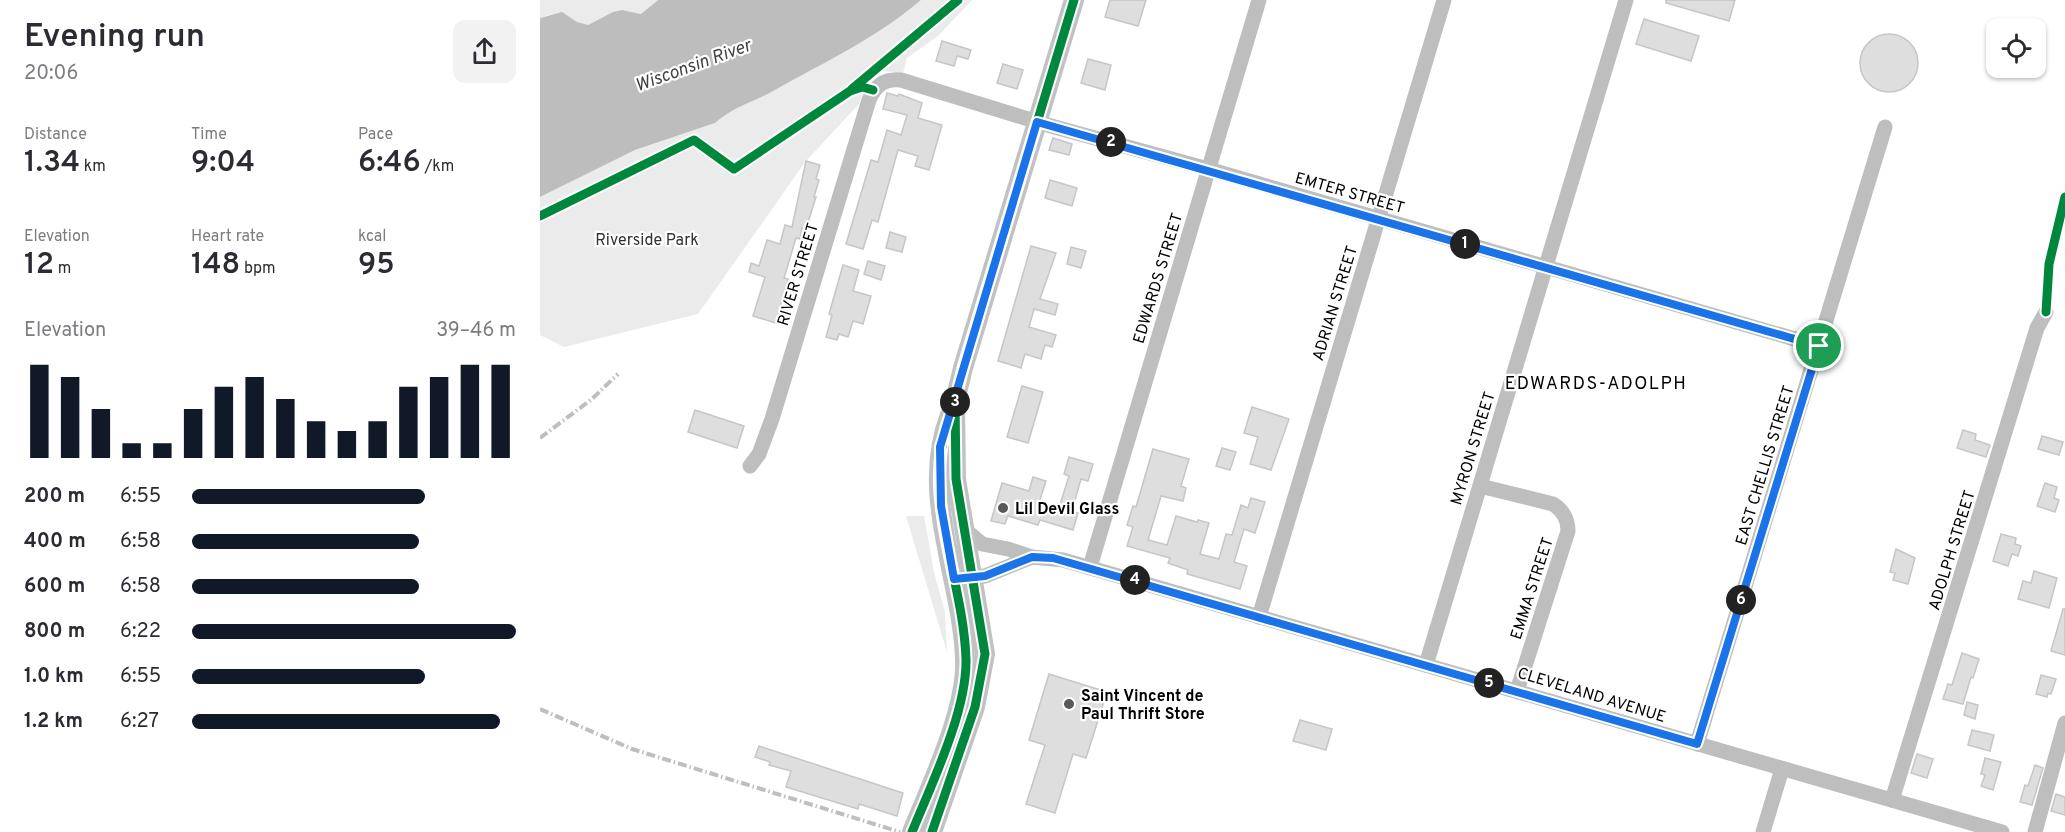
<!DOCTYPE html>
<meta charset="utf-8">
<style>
:root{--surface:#fff;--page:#f2f2f3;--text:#2b2b33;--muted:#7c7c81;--accent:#111827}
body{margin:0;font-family:Overpass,sans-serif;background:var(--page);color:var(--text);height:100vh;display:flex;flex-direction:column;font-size:22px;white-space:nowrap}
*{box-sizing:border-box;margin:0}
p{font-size:20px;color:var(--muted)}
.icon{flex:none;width:33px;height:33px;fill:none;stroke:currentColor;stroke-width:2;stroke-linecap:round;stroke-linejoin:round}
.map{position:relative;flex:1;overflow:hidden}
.panel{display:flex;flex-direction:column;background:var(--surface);width:540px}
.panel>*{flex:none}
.controls{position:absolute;left:1446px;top:18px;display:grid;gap:12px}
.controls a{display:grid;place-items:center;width:60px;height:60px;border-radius:12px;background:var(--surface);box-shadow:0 2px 4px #0004;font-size:30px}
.pin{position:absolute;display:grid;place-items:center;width:51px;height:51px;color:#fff;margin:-26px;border:3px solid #fff;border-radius:50%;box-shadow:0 2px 6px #0007}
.km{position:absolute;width:30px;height:30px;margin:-15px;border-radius:50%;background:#222;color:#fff;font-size:16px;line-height:30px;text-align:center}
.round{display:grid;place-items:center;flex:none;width:63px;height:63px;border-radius:12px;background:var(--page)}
.headline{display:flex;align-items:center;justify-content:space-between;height:102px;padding:0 24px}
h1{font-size:33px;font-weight:600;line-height:45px}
.stats{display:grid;grid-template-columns:repeat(3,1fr);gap:9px;height:102px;padding:6px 24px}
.stats div{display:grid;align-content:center}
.stats b{font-size:30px;font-weight:600}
.stats small{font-size:16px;font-weight:400}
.stats p{font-size:16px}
.chart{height:168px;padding:12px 24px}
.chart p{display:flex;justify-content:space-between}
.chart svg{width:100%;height:108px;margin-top:6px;stroke:var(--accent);stroke-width:6}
ul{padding:0 24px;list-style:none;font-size:20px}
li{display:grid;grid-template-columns:96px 72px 1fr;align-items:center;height:45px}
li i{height:15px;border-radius:8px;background:var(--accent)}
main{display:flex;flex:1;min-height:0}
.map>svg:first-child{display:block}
.green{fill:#ebebeb}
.water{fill:#bdbdbd}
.building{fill:#dedede;stroke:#c6c6c6;stroke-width:1.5}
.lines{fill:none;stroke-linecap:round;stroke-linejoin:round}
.street{stroke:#bebebe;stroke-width:15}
.secondary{stroke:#c2c2c2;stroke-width:20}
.rail{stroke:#bebebe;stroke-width:4;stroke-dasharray:9 3 1.5 3;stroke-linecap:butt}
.cycleway-casing{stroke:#fff;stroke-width:13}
.cycleway{stroke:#00873e;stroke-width:9}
.route-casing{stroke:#fff;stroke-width:12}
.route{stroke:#1a73e8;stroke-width:8}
.poi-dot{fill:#595959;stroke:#fff;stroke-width:2}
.labels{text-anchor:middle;stroke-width:4.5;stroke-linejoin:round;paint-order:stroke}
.street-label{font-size:16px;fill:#000;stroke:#fff}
.park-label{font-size:16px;fill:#313131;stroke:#fff}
.poi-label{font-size:16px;font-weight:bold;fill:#000;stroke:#fff;text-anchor:start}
.water-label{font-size:18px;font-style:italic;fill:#424242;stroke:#fff}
.neighbourhood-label{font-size:18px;letter-spacing:1.5px;fill:#000;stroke:#fff}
</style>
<main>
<section class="panel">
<div class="headline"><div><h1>Evening run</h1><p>20:06</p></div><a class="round"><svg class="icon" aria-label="share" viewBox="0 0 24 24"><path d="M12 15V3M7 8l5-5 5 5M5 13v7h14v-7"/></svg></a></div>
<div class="stats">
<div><p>Distance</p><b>1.34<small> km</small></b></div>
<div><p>Time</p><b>9:04</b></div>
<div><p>Pace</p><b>6:46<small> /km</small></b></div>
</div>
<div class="stats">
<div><p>Elevation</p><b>12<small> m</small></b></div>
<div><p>Heart rate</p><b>148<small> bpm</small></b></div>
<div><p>kcal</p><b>95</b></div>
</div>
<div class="chart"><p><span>Elevation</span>39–46 m</p>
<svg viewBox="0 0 160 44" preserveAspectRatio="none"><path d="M5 44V6M15 44V11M25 44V24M35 44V38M45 44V38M55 44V24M65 44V15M75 44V11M85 44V20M95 44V29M105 44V33M115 44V29M125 44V15M135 44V11M145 44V6M155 44V6"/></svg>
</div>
<ul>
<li><b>200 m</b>6:55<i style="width:72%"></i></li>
<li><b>400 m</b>6:58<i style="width:70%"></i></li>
<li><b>600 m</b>6:58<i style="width:70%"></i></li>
<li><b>800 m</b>6:22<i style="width:100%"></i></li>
<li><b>1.0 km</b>6:55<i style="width:72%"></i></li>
<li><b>1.2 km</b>6:27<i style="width:95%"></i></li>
</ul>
</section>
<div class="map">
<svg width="1525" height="832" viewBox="0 0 1525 832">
<rect width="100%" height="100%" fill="#fff"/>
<!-- green -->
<g class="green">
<path d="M0,0H118L101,14L82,10L73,12L48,25C25,23 30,6 0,18Z"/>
<path d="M381,0H432L398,36L367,58L363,73L342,71L327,81L319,104L266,161L158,314L24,347L0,335V197L95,150L175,123C192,107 216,101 235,90C285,62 338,37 381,0Z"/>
<polygon points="366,516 384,516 394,572 405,612 407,652"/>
</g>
<!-- water -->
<path class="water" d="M118,0H381C338,37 285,62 235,90C216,101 192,107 175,123L95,150L0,197V18L22,12L37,22L48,25L73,12L82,10L101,14Z"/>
<!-- building -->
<g class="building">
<polygon points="570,0 606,0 598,26 565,17"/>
<polygon points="1126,0 1195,0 1189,21 1126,3"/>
<polygon points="1104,19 1159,36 1151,61 1096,44"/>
<circle cx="1349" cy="63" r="29"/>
<polygon points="402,41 431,50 428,59 417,56 414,66 396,61"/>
<polygon points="548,59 571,65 565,90 541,83"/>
<polygon points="463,64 483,70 477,89 457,83"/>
<polygon points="347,93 358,96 359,94 382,103 378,118 402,125 389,170 375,166 378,156 358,150 338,222 332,220 323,249 306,244 331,160 338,162 347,130 361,135 367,115 343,109"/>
<polygon points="513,138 532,144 529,155 509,150"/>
<polygon points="266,161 280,165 276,179 279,180 274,197 276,197 266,229 262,228 260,239 256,238 244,278 248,279 236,323 213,316 225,277 209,272 211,263 219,266 227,240 240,244 245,225 252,227"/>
<polygon points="510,180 537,188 532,206 505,198"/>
<polygon points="350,232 366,237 362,252 346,248"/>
<polygon points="491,246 516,253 500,299 518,304 515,315 494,309 489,327 516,335 512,347 505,345 501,359 485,354 481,368 458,361"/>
<polygon points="531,247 546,251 541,268 527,264"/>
<polygon points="328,261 345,266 341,280 324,274"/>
<polygon points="303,265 319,270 313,291 331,296 323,324 313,321 308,337 299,334 297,340 286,337 292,315 289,314"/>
<polygon points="482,386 503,392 488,443 467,437"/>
<polygon points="712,407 749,419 731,470 710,464 718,437 704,433"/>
<polygon points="155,410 204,426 197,448 148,432"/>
<polygon points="1423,430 1436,434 1435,440 1450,445 1446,457 1417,448"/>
<polygon points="1502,436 1523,442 1519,455 1498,449"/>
<polygon points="682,448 696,452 690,470 676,466"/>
<polygon points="613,449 649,459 641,486 646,488 643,501 621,496 608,540 627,545 636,516 657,522 658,520 669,523 660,554 679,559 686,534 692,535 701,505 708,508 711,498 725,502 715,533 704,529 694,562 707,566 700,589 647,574 648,570 628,563 630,558 587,546 593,527 587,525 593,506 596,507"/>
<polygon points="529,457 553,464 548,481 541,479 532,511 538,513 533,530 500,520 498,525 468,516 465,524 451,521 462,483 489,491 493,477 506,481 498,506 518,511 529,476 524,474"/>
<polygon points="1505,483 1517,487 1514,498 1519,500 1515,512 1497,506"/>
<polygon points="1461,534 1476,538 1475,544 1481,546 1478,556 1472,554 1468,566 1453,561"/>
<polygon points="1356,549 1375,558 1368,584 1353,580 1355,573 1350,572"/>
<polygon points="1494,571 1517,578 1509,608 1478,599 1483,581 1491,583"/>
<polygon points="1523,609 1525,609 1525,655 1511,651"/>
<polygon points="1422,653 1439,659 1433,678 1431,677 1423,704 1403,699 1408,684 1412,685"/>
<polygon points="509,674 567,692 546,758 533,754 515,813 486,804 505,745 489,740"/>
<polygon points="1501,675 1516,679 1511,694 1508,693 1507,697 1496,694"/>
<polygon points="1427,702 1438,705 1435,719 1424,715"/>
<polygon points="760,720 792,729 786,750 753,741"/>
<polygon points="1432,730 1454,735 1450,751 1428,745"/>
<polygon points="219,746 363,793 357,816 319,804 318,809 246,787 251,771 229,765 230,762 215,757"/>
<polygon points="1377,754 1393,759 1387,778 1371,773"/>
<polygon points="1445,758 1461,762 1453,790 1441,786 1445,775 1441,774"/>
<polygon points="1495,765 1503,768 1492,805 1480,802 1485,785 1488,786"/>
<polygon points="1516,794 1525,797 1525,815 1511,811"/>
</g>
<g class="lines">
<!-- street -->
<g class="street">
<path d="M210,466L219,454L232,419L329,100C335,86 344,78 361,80L511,126L668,169L1279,346"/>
<path d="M940,486L1013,504C1023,510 1028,520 1028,531L977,691"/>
<polyline points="423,528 442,544 468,549 492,557"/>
<polyline points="550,567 719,0"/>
<polyline points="423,578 445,576 492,557 523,560 1462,832"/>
<polyline points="719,617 904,0"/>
<polyline points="886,665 1086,0"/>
<polyline points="1157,744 1345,127"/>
<polyline points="1352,800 1497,328 1506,312"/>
<polyline points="1223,832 1242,769"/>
<polyline points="1495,832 1525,723"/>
</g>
<!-- secondary -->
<g class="secondary">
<path d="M372,832C391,785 428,708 425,658C422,578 379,494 410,415"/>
<polyline points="392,832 435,707 445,654 416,479 415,401 423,368 534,0"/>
</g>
<!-- rail -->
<g class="rail">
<polyline points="0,438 52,399 78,374"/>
<polyline points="0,709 92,749 360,832"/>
</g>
<defs>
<g id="cycleway">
<polyline points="312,89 418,0"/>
<polyline points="0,216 154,140 194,169 310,91 322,87 333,90"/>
<polyline points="1506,312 1509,264 1525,197"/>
<path d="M372,832C392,783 427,711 426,659C423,575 379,495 411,412"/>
<polyline points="392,832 435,707 445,654 416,479 415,401 423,368 534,0"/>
</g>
</defs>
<!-- cycleway casing -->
<use href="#cycleway" class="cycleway-casing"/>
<!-- cycleway -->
<use href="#cycleway" class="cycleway"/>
</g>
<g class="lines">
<defs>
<polygon id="route" points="497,122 1279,346 1157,744 513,558 492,557 445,576 414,579 401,506 400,447"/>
</defs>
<!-- route casing -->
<use href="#route" class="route-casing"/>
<!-- route -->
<use href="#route" class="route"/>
</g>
<!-- markers -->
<g class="poi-dot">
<circle cx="463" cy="508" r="6"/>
<circle cx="529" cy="704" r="6"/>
</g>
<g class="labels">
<!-- street labels -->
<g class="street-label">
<text transform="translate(810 192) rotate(16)" y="6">EMTER STREET</text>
<text transform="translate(257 274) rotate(-73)" y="6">RIVER STREET</text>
<text transform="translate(617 278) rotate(-73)" y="6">EDWARDS STREET</text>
<text transform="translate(794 303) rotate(-73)" y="6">ADRIAN STREET</text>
<text transform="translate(932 448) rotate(-73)" y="6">MYRON STREET</text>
<text transform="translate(1224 465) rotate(-73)" y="6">EAST CHELLIS STREET</text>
<text transform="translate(1411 550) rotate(-73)" y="6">ADOLPH STREET</text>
<text transform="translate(991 588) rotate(-72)" y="6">EMMA STREET</text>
<text transform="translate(1052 694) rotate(17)" y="6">CLEVELAND AVENUE</text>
</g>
<!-- park labels -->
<g class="park-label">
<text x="107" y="245">Riverside Park</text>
</g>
<!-- poi labels -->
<g class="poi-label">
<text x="475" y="514">Lil Devil Glass</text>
<text x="541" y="701">Saint Vincent de<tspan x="541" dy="18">Paul Thrift Store</tspan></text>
</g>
<!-- water labels -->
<g class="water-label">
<text transform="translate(153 65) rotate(-20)" y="6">Wisconsin River</text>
</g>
<!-- neighbourhood labels -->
<g class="neighbourhood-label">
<text x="1056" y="389">EDWARDS-ADOLPH</text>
</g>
</g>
</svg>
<div class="controls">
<a><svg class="icon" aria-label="locate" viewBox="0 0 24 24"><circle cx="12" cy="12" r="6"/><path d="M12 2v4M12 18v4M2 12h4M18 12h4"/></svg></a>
</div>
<div class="pin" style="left:1279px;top:346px;background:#1e9e55"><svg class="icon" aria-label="arrive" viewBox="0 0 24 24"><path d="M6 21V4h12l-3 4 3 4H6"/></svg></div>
<b class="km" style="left:925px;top:244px">1</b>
<b class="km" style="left:571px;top:142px">2</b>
<b class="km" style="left:415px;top:402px">3</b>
<b class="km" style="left:595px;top:580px">4</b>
<b class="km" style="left:949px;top:683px">5</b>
<b class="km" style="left:1201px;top:600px">6</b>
</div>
</main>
